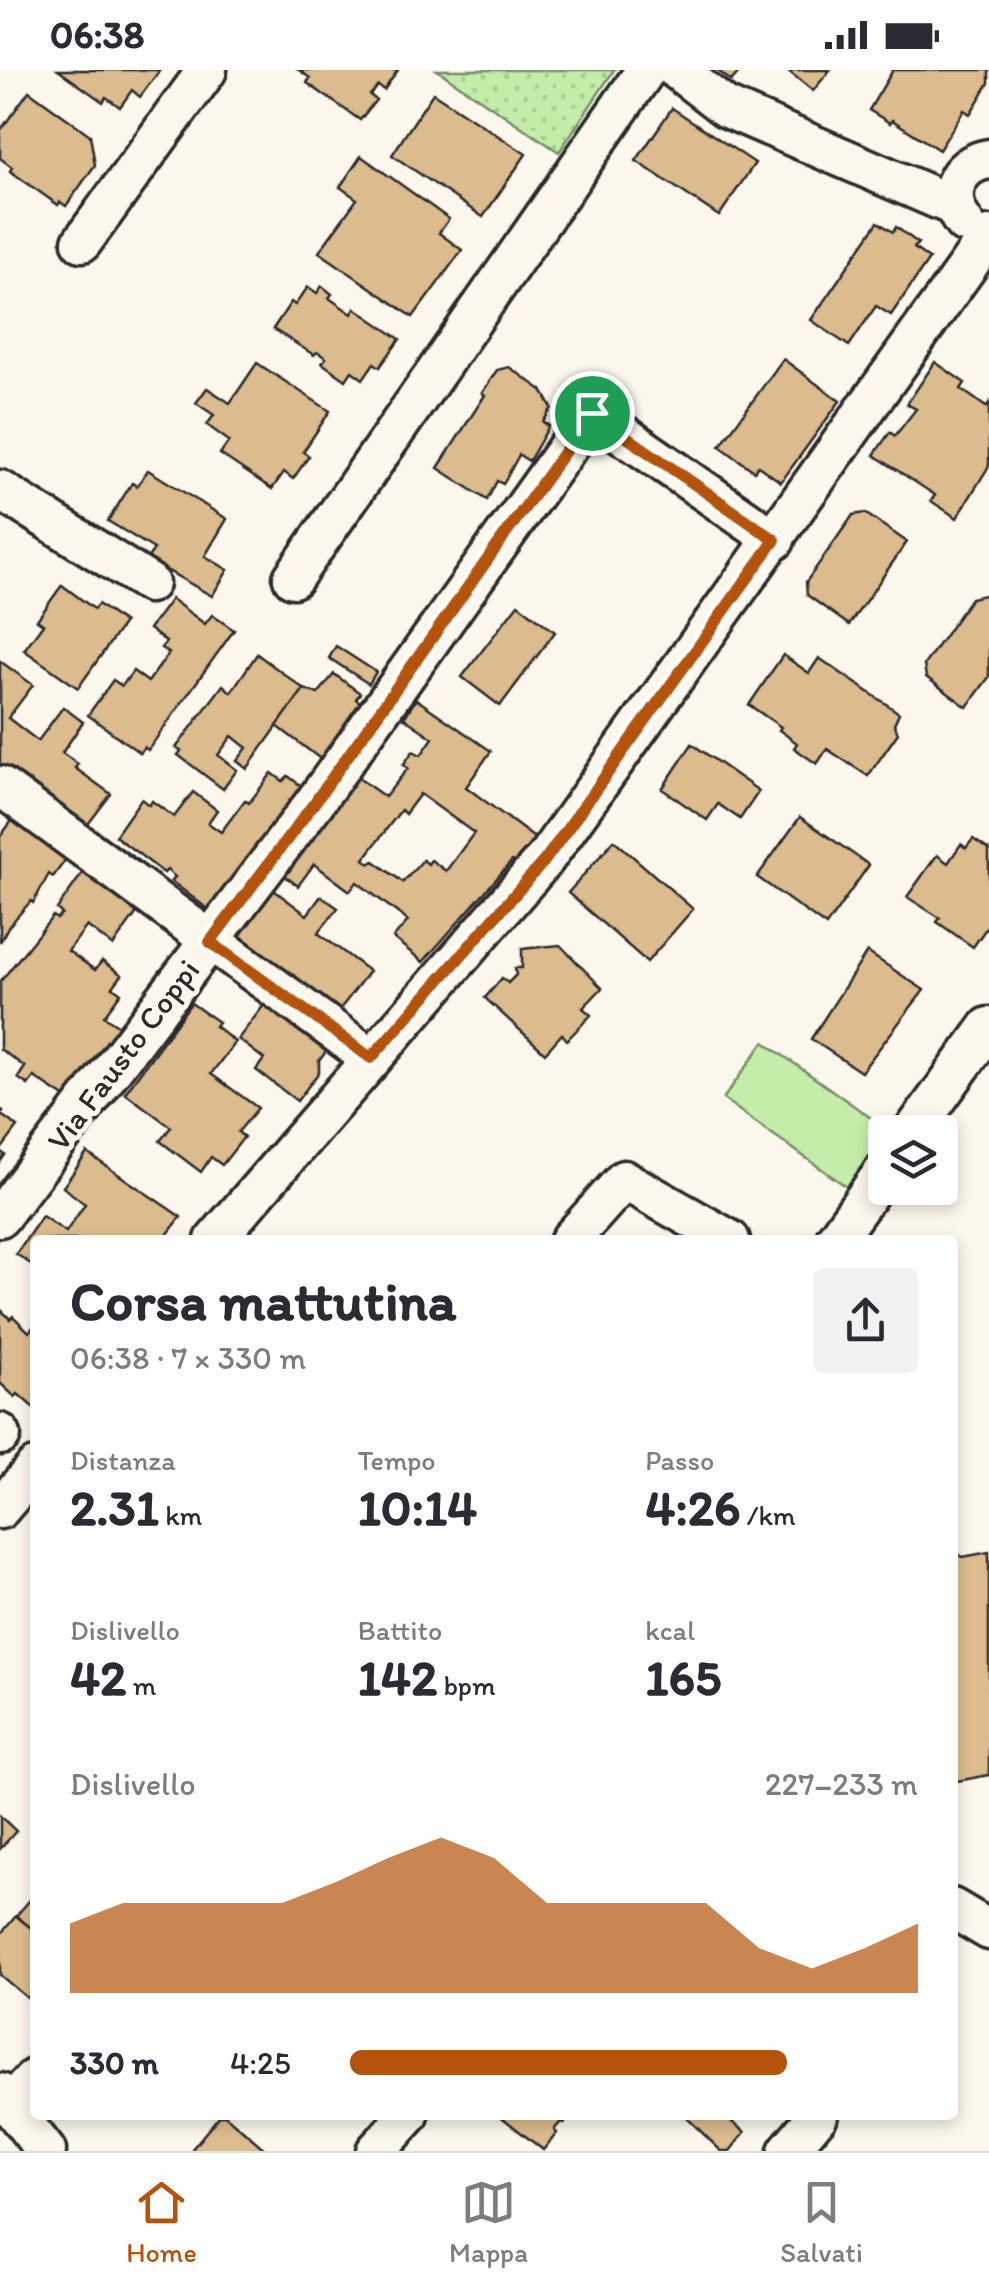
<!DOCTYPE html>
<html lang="it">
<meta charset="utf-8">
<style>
:root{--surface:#fff;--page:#f2f2f3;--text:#2b2b33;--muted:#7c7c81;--line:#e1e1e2;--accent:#b45309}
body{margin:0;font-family:Itim,sans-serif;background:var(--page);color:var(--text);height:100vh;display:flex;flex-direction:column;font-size:38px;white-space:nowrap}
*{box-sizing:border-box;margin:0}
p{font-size:32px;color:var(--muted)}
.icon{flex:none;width:55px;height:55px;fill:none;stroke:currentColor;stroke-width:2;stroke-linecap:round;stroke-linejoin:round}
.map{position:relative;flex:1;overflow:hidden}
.sheet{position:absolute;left:30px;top:1165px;width:928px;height:885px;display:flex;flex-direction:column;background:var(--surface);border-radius:10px;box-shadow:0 5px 15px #0003}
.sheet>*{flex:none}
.buttons{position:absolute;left:868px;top:1045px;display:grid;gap:20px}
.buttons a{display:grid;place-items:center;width:90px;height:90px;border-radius:10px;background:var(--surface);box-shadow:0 5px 15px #0003;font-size:50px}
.pin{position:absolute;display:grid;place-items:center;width:85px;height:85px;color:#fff;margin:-42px;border:5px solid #fff;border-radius:50%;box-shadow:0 2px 10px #0007}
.round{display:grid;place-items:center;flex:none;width:105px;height:105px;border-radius:10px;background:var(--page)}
.overview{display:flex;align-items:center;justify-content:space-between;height:170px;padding:0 40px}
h1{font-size:55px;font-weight:800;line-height:75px}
.metrics{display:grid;grid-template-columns:repeat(3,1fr);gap:15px;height:170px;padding:10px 40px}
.metrics div{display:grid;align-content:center}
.metrics b{font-size:50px;font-weight:800}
.metrics small{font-size:28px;font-weight:400}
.metrics p{font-size:28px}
.chart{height:280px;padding:20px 40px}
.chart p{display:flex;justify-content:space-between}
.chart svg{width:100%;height:180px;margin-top:10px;fill:var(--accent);opacity:.7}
ul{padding:0 40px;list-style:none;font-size:32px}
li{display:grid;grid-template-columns:160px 120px 1fr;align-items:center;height:75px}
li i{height:25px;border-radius:12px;background:var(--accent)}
.status{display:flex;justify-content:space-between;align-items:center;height:70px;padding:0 50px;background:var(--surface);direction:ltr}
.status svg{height:28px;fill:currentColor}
.dock{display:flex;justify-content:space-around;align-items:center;height:140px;border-top:2px solid var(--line);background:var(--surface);font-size:28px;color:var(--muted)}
.dock a{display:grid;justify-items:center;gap:5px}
.dock .active{color:var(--accent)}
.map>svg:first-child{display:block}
.grass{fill:#c3eda9;stroke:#778c6a;stroke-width:2.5}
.park{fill:url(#park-dots);stroke:#778c6a;stroke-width:2.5}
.building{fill:#dcbb8e;stroke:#2b2b2b;stroke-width:2.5;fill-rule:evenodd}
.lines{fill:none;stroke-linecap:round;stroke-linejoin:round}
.street-casing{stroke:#2b2b2b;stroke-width:45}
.street{stroke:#fbf7ec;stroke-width:38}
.route-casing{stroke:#fff;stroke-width:20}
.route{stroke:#b45309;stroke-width:12}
.labels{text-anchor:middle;stroke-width:10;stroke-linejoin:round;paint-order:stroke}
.street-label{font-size:32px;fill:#2b2b2b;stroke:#fbf7ec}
</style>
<div class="status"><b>06:38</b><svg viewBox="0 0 49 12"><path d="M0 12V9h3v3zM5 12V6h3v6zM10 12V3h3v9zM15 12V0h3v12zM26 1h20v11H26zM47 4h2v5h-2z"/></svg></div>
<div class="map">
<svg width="989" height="2081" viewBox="0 0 989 2081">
<defs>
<pattern id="park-dots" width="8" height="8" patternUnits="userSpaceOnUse" patternTransform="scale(2.5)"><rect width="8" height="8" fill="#c3eda9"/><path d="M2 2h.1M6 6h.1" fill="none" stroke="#a8cb92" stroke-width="1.8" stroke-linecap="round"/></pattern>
</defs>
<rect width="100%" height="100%" fill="#fbf7ec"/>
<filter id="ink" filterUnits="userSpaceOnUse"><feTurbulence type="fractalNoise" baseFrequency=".01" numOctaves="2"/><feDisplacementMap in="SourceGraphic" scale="20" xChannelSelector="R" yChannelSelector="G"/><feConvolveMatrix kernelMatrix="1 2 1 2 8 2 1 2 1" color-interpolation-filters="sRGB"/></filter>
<g filter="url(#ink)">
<!-- grass -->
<polygon class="grass" points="764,972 888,1060 847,1117 723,1029"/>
<!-- park -->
<polygon class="park" points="437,0 614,0 559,82"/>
<!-- building -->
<g class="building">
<polygon points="58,0 160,0 140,27 132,20 120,37 106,27 103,32"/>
<polygon points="299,0 398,0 384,20 378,16 370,25 376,30 360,50 307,13 310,8"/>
<polygon points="717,0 741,0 731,11"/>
<polygon points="787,0 830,0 813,21"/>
<polygon points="893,0 989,0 989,13 970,44 964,40 939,80 892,50 890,53 869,40"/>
<polygon points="29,21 90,65 95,95 66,136 60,132 58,135 10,101 12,97 0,88 0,61"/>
<polygon points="433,23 526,84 483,147 392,85"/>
<polygon points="672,38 755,93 719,146 636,91"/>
<polygon points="361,86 449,149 439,163 462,180 413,247 319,182 357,129 340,117"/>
<polygon points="878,152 893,162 896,157 918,173 914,178 929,189 891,245 876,236 849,276 811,250"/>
<polygon points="322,216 332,224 329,228 352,244 355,238 400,269 380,297 374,293 363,309 352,301 346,310 322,293 326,288 317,282 314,285 273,259 291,232 295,235 308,217 317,223"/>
<polygon points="783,289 840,331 781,412 758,396 754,401 720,376"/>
<polygon points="935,292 965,313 961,319 986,337 989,333 989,396 957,448 931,431 935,425 874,385 890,362 895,366 916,339 907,334"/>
<polygon points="257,293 330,341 303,382 309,386 293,409 284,402 272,419 220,384 229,371 207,355 214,345 196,333 207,318 230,333"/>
<polygon points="509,297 542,320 552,338 543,352 549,356 529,391 519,385 503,414 497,411 487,430 438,398 485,325 482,323 497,300"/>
<polygon points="148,400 227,449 205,486 228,500 212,526 147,489 154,479 108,451 132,413 137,416"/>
<polygon points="865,443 907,472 849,555 807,525 806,512 853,445"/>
<polygon points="62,515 94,539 98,534 124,553 78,618 24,580 43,554 37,550"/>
<polygon points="984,525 989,529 989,607 967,637 926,607 924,595 971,528"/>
<polygon points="171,529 205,554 212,545 234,560 148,680 144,677 140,683 88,645 113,610 122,616 133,601 148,612 169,583 161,578 166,572 149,559"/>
<polygon points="518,534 555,562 500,636 462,607"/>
<polygon points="336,576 376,602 369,614 329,588"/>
<polygon points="257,584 304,619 247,699 237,691 247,678 232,666 218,685 237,700 223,719 178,685 181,681 176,678 223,615 231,622"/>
<polygon points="783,585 809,603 819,588 899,643 894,654 898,663 868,706 827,679 817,694 794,678 797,673 779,660 781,657 749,635"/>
<polygon points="0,591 33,615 8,648 38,671 63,637 83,652 62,683 78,694 75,698 111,724 82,762 0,700"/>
<polygon points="334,604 360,623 356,629 373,642 327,694 277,656 304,619 318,624"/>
<path d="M416,629L491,681L466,717L537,770L517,795L512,791L423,892L393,868L408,851L357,812L350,821L314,794L298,816L285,806L357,707L385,727L408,698L403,695L413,681L421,685L433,668L404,648ZM420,724L474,763L446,801L431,790L428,794L423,790L403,812L374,791L370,794L364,789L401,740L405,744Z"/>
<polygon points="692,674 759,721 740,749 718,734 707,750 662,719"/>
<polygon points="272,703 283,711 288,706 308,721 220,840 212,836 209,840 171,811 175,807 167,800 164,803 115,766 141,729 149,735 152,731 174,747 193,722 217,740 208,753 221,762 245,730 249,733"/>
<polygon points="16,745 63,780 60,785 66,789 53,807 49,804 33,833 31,831 8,857 0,872 0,767"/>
<polygon points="800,747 869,795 826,856 757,807"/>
<polygon points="973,769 989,780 989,854 973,877 937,852 940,848 907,827 937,785 948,793 961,774 966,778"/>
<polygon points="614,770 693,839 647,892 568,823"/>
<polygon points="86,798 143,834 113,876 87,856 68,881 95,900 102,891 122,905 113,917 121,923 104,946 128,962 75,1034 34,1007 28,1015 18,1008 25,997 0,979 0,912 53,846 57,849 62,844 57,839"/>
<polygon points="271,818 307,845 321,826 338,838 318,863 369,901 332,950 232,871"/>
<polygon points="560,875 602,918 583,938 591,945 567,970 562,964 545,983 485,928 502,908 508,913 516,905 515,898 522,898 522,879"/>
<polygon points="867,882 924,920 861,1002 811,969"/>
<polygon points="267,931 328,979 319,991 319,1002 297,1031 256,1000 264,989 238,969"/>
<polygon points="191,933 218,952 215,956 235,972 211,1004 258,1038 238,1062 244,1067 222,1095 211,1087 201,1102 160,1071 171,1057 125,1023"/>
<polygon points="0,1039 3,1041 0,1044 18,1057 0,1081 5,1085 0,1092"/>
<polygon points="87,1083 181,1147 163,1170 35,1170 35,1197 16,1184 42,1146 66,1162 85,1134 63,1117"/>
<polygon points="0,1239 10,1249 13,1246 29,1262 35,1255 35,1339 18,1324 15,1327 0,1313"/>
<polygon points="952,1480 963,1487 989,1482 989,1705 952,1712"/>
<polygon points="0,1746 16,1761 0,1779"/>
<polygon points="35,1824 35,1861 16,1846"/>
<polygon points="16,1846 35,1861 35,1918 27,1928 0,1905 0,1865"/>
<polygon points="220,2045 225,2045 267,2081 194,2081 192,2079"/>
<polygon points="499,2045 571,2045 564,2054 561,2052 554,2060 557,2063 543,2080"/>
<polygon points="684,2045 738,2045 732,2052 745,2062 730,2081 721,2081"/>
</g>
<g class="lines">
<defs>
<g id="street">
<polyline points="677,0 725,37 954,136"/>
<path d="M964,153C943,126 956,94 989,89"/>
<polyline points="82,172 207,0"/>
<polyline points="0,420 149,513"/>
<polyline points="293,508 646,0"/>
<polyline points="0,716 371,988"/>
<polyline points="913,1062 989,957"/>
<polyline points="0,1147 315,732 592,343 775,470"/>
<polyline points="215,1170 545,789 989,166"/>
<polyline points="570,1170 624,1110 730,1170"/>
<polyline points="835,1170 885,1100"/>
<polyline points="0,1363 1,1365"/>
<polyline points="0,1439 35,1398"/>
<polyline points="952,1838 989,1860"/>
<polyline points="0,2023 46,2081"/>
<polyline points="10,2035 35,2008"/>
<polyline points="376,2081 409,2045"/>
<polyline points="788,2081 818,2045"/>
</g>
</defs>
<!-- street casing -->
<use href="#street" class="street-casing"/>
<!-- street -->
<use href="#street" class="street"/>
</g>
</g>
<g class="lines" filter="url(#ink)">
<defs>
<polygon id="route" points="592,343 775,470 545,790 371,988 210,872 315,732"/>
</defs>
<!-- route casing -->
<use href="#route" class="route-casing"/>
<!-- route -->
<use href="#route" class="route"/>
</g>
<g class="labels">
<!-- street labels -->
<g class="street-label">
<text transform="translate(123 985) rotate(-53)" y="11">Via Fausto Coppi</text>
</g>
</g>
</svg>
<div class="buttons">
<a><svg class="icon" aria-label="layers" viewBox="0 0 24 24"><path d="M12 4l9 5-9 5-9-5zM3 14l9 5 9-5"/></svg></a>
</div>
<div class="pin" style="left:592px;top:343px;background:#1e9e55"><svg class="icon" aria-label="arrive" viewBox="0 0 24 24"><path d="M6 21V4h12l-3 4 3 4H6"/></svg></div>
<section class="sheet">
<div class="overview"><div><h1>Corsa mattutina</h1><p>06:38 · 7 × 330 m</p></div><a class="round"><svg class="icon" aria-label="share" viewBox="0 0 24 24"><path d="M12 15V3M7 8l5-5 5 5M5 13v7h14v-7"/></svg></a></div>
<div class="metrics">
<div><p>Distanza</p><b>2.31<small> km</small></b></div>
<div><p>Tempo</p><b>10:14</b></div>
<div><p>Passo</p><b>4:26<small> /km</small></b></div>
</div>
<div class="metrics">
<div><p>Dislivello</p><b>42<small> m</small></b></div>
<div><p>Battito</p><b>142<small> bpm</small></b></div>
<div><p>kcal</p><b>165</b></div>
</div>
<div class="chart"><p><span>Dislivello</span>227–233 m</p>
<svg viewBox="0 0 160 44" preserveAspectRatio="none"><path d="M0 44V27L10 22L20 22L30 22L40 22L50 17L60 11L70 6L80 11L90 22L100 22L110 22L120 22L130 33L140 38L150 33L160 27V44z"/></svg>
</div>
<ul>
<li><b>330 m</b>4:25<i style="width:77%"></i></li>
</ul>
</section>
</div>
<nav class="dock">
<a class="active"><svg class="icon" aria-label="home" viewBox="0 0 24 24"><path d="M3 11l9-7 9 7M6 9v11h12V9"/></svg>Home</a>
<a><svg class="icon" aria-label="map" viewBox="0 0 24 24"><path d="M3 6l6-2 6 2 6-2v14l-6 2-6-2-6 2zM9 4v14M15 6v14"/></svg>Mappa</a>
<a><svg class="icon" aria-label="saved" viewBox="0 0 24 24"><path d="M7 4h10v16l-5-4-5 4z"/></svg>Salvati</a>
</nav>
